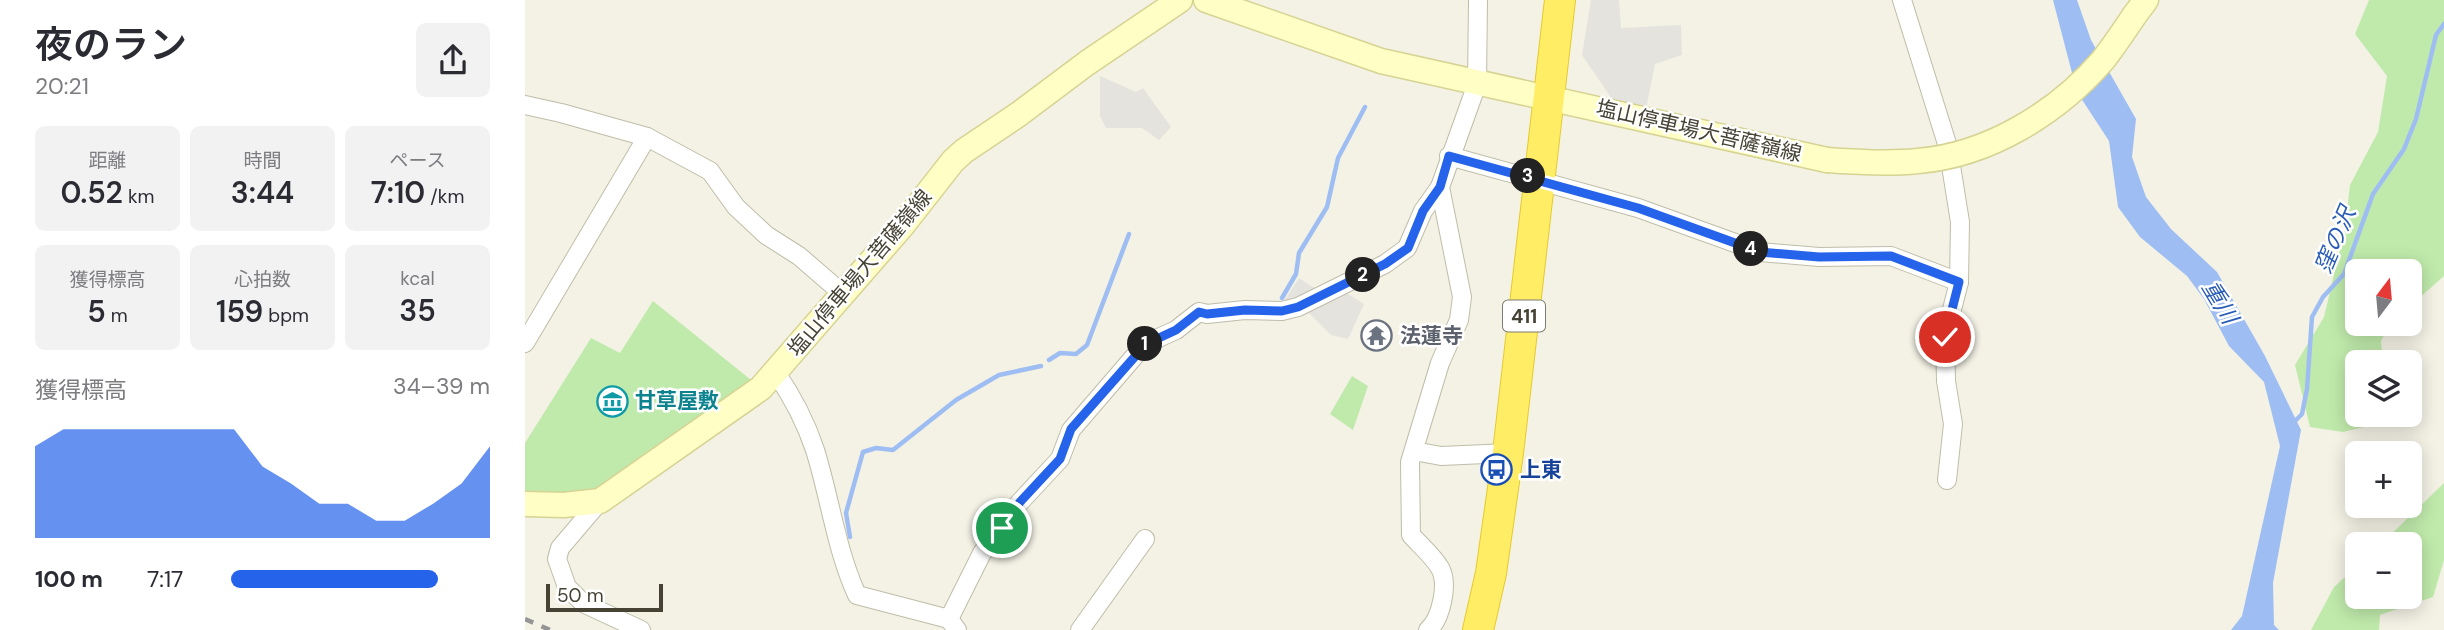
<!DOCTYPE html>
<html lang="ja">
<meta charset="utf-8">
<style>
:root{--surface:#fff;--page:#f2f2f3;--text:#2b2b33;--muted:#7c7c81;--accent:#2563eb}
body{margin:0;font-family:"DM Sans","Noto Sans JP",sans-serif;background:var(--page);color:var(--text);height:100vh;display:flex;flex-direction:column;font-size:26px;white-space:nowrap}
*{box-sizing:border-box;margin:0}
p{font-size:23px;color:var(--muted)}
.icon{flex:none;width:38px;height:38px;fill:none;stroke:currentColor;stroke-width:2;stroke-linecap:round;stroke-linejoin:round}
.map{position:relative;flex:1;overflow:hidden}
.details{display:flex;flex-direction:column;background:var(--surface);width:525px}
.details>*{flex:none}
.needle{width:46px;rotate:16deg}
.buttons{position:absolute;left:1820px;top:259px;display:grid;gap:14px}
.buttons a{display:grid;place-items:center;width:77px;height:77px;border-radius:10px;background:var(--surface);box-shadow:0 4px 18px #0003;font-size:35px}
.scale{position:absolute;left:21px;bottom:18px;width:117px;box-sizing:border-box;padding-left:7px;border:4px solid #464335;border-top:0;font-size:19px;line-height:24px;white-space:nowrap;color:#464335;-webkit-text-stroke:5px #fff;paint-order:stroke}
.pin{position:absolute;display:grid;place-items:center;width:60px;height:60px;color:#fff;margin:-30px;border:4px solid #fff;border-radius:50%;box-shadow:0 2px 7px #0007}
.km{position:absolute;width:35px;height:35px;margin:-18px;border-radius:50%;background:#222;color:#fff;font-size:19px;line-height:35px;text-align:center}
.round{display:grid;place-items:center;flex:none;width:74px;height:74px;border-radius:10px;background:var(--page)}
.headline{display:flex;align-items:center;justify-content:space-between;height:119px;padding:0 35px}
h1{font-size:38px;font-weight:600;line-height:52px}
.metrics{display:grid;grid-template-columns:repeat(3,1fr);gap:10px;height:119px;padding:7px 35px}
.metrics div{display:grid;align-content:center;border-radius:10px;background:var(--page);text-align:center}
.metrics b{font-size:30px;font-weight:600}
.metrics small{font-size:19px;font-weight:400}
.metrics p{font-size:19px}
.chart{height:196px;padding:14px 35px}
.chart p{display:flex;justify-content:space-between}
.chart svg{width:100%;height:126px;margin-top:7px;fill:var(--accent);opacity:.7}
ul{padding:0 35px;list-style:none;font-size:23px}
li{display:grid;grid-template-columns:112px 84px 1fr;align-items:center;height:52px}
li i{height:18px;border-radius:9px;background:var(--accent)}
main{display:flex;flex:1;min-height:0}
.map>svg:first-child{display:block}
.green{fill:#c0eaac}
.parking{fill:#e4e3de}
.water{fill:#9ebef3}
.lines{fill:none;stroke-linecap:round;stroke-linejoin:round}
.stream{stroke:#9ebef3;stroke-width:4.5}
.street-casing{stroke:#bfbda8;stroke-width:20}
.secondary-casing{stroke:#d6d393;stroke-width:27}
.highway-casing{stroke:#e4ca2e;stroke-width:32}
.street{stroke:#fff;stroke-width:18}
.secondary{stroke:#fffec4;stroke-width:24}
.highway{stroke:#ffee65;stroke-width:30}
.rail{stroke:#959595;stroke-width:4.5;stroke-dasharray:9 9;stroke-linecap:butt}
.secondary-bridge-casing{stroke:#d6d393;stroke-width:27;stroke-linecap:butt}
.secondary-bridge{stroke:#fffec4;stroke-width:24}
.route-casing{stroke:#fff;stroke-width:14}
.route{stroke:#2563eb;stroke-width:9}
.labels{text-anchor:middle;stroke-width:5;stroke-linejoin:round;paint-order:stroke}
.shield{fill:#fff;stroke:#7e7b72;stroke-width:2}
.shield-label{font-size:19px;font-weight:bold;fill:#464335}
.street-label{font-size:21px;fill:#464335;stroke:#fff}
.worship-label{font-size:21px;font-weight:bold;fill:#5b616d;stroke:#fff;text-anchor:start}
.culture-label{font-size:21px;font-weight:bold;fill:#0d838f;stroke:#fff;text-anchor:start}
.transit-label{font-size:21px;font-weight:bold;fill:#164399;stroke:#fff;text-anchor:start}
.water-label{font-size:23px;font-style:italic;fill:#295cb7;stroke:#fff}
</style>
<main>
<section class="details">
<div class="headline"><div><h1>夜のラン</h1><p>20:21</p></div><a class="round"><svg class="icon" aria-label="share" viewBox="0 0 24 24"><path d="M12 15V3M7 8l5-5 5 5M5 13v7h14v-7"/></svg></a></div>
<div class="metrics">
<div><p>距離</p><b>0.52<small> km</small></b></div>
<div><p>時間</p><b>3:44</b></div>
<div><p>ペース</p><b>7:10<small> /km</small></b></div>
</div>
<div class="metrics">
<div><p>獲得標高</p><b>5<small> m</small></b></div>
<div><p>心拍数</p><b>159<small> bpm</small></b></div>
<div><p>kcal</p><b>35</b></div>
</div>
<div class="chart"><p><span>獲得標高</span>34–39 m</p>
<svg viewBox="0 0 160 44" preserveAspectRatio="none"><path d="M0 44V12L10 6L20 6L30 6L40 6L50 6L60 6L70 6L80 19L90 25L100 32L110 32L120 38L130 38L140 32L150 25L160 12V44z"/></svg>
</div>
<ul>
<li><b>100 m</b>7:17<i style="width:80%"></i></li>
</ul>
</section>
<div class="map">
<svg width="1919" height="630" viewBox="0 0 1919 630">
<rect width="100%" height="100%" fill="#f4f2e5"/>
<!-- green -->
<g class="green">
<polygon points="1844,0 1919,0 1919,276 1885,306 1885,271 1832,271 1832,324 1865,324 1856,341 1858,362 1832,362 1832,415 1849,415 1843,426 1818,432 1785,427 1770,365 1799,317 1820,228 1825,185 1853,132 1862,76 1830,34"/>
<polygon points="128,301 236,388 88,493 0,504 0,443 66,338 95,353"/>
<polygon points="827,376 843,386 828,430 805,414"/>
<polygon points="1919,483 1919,560 1908,597 1855,615 1854,630 1786,630 1809,587 1832,566 1832,597 1885,597 1885,544 1856,544"/>
</g>
<!-- parking -->
<g class="parking">
<polygon points="1066,0 1094,0 1096,28 1156,25 1157,55 1130,64 1121,109 1089,102 1057,55"/>
<polygon points="575,76 611,92 618,88 646,127 634,140 617,128 581,128 575,116"/>
<polygon points="774,278 791,289 756,306"/>
<polygon points="820,292 839,304 823,339 806,335 779,308"/>
</g>
<!-- water -->
<polygon class="water" points="1528,0 1552,0 1566,40 1611,119 1607,157 1621,197 1646,229 1692,272 1740,356 1776,430 1748,583 1749,625 1754,630 1706,630 1717,616 1755,446 1739,382 1704,346 1679,299 1662,276 1615,237 1593,207 1584,141 1552,92"/>
<g class="lines">
<!-- stream -->
<g class="stream">
<polyline points="757,298 771,274 774,253 802,207 813,158 840,107"/>
<polyline points="524,360 535,353 551,354 562,345 604,234"/>
<polyline points="1768,423 1777,414 1782,389 1787,317 1798,297 1819,274 1848,194 1879,149 1891,119 1911,35 1919,24"/>
<polyline points="325,537 321,513 338,452 351,448 368,450 431,400 474,375 516,366"/>
</g>
<defs>
<g id="street">
<polyline points="1377,0 1423,147 1435,222 1434,282 1420,337 1421,381 1428,424 1422,480"/>
<polyline points="0,105 36,113 122,137 185,171 211,207 241,235 274,256 318,294"/>
<polyline points="924,156 1113,208 1235,252 1294,257 1366,256 1434,282"/>
<polyline points="0,343 122,137"/>
<path d="M251,373C267,396 281,423 290,450C305,498 311,549 332,595L424,619L432,630"/>
<polyline points="889,451 916,456 983,453"/>
<polyline points="75,501 35,548 32,559 42,587 58,603 116,630"/>
<polyline points="424,619 457,553 495,502 535,459 546,430 620,344 651,330 674,312 682,314 720,310 757,311 773,307 860,264 882,248 898,211 915,187"/>
<polyline points="555,630 620,539"/>
<path d="M903,630C916,619 924,584 915,568C908,556 895,545 886,535L885,462L915,363L934,320L937,297L915,187L952,84L953,0"/>
</g>
<g id="secondary">
<polyline points="681,0 856,61 1302,160"/>
<polyline points="1609,16 1621,0"/>
<polyline points="0,504 39,505 75,501 236,388 377,226 428,161 439,151 494,114 562,63 655,0"/>
</g>
<polyline id="highway" points="953,630 966,573 983,453 1035,0"/>
</defs>
<!-- street casing -->
<use href="#street" class="street-casing"/>
<!-- secondary casing -->
<use href="#secondary" class="secondary-casing"/>
<!-- highway casing -->
<use href="#highway" class="highway-casing"/>
<!-- street -->
<use href="#street" class="street"/>
<!-- secondary -->
<use href="#secondary" class="secondary"/>
<!-- highway -->
<use href="#highway" class="highway"/>
<!-- rail -->
<polyline class="rail" points="0,619 25,630"/>
<defs>
<path id="secondary-bridge" d="M1302,160C1332,162 1363,164 1393,161C1464,155 1532,113 1578,60C1589,46 1599,31 1609,16"/>
</defs>
<!-- secondary-bridge casing -->
<use href="#secondary-bridge" class="secondary-bridge-casing"/>
<!-- secondary-bridge -->
<use href="#secondary-bridge" class="secondary-bridge"/>
</g>
<g class="lines">
<defs>
<polyline id="route" points="477,528 495,502 535,459 546,429 621,344 651,330 674,312 682,314 720,310 757,311 773,307 860,264 883,248 898,211 915,187 924,156 1113,208 1235,252 1294,257 1366,256 1434,282 1420,337"/>
</defs>
<!-- route casing -->
<use href="#route" class="route-casing"/>
<!-- route -->
<use href="#route" class="route"/>
</g>
<!-- icons -->
<defs>
<symbol id="temple-ring" viewBox="-11 -11 22 22"><circle r="9.5" fill="#fff" stroke="#6b7280" stroke-width="1.5"/><path d="M0-6L5-2H3V0L6.5 2.5H4V6H1.5V3h-3V6H-4V2.5H-6.5L-3 0V-2H-5Z" fill="#6b7280"/></symbol>
<symbol id="museum-ring" viewBox="-11 -11 22 22"><circle r="9.5" fill="#fff" stroke="#0f9aa8" stroke-width="1.5"/><path d="M0-6L6-3V-2H-6V-3ZM-5-1h2V3h-2ZM-1-1h2V3h-2ZM3-1h2V3H3ZM-6 4H6V6H-6Z" fill="#0f9aa8"/></symbol>
<symbol id="bus-ring" viewBox="-11 -11 22 22"><circle r="9.5" fill="#fff" stroke="#1a4fb4" stroke-width="1.5"/><path d="M-5-6H5V4H4V6H2V4H-2V6H-4V4H-5ZM-3.5-4V0h7V-4ZM-3.5 1.2v1.5H-2V1.2ZM2 1.2v1.5H3.5V1.2Z" fill="#1a4fb4"/></symbol>
</defs>
<g fill-rule="evenodd">
<use href="#temple-ring" x="834" y="318" width="35" height="35"/>
<use href="#museum-ring" x="70" y="384" width="35" height="35"/>
<use href="#bus-ring" x="954" y="452" width="35" height="35"/>
</g>
<g class="labels">
<!-- shield labels -->
<rect class="shield" x="978" y="300.5" width="42" height="31" rx="5"/>
<g class="shield-label">
<text x="999" y="323">411</text>
</g>
<!-- street labels -->
<g class="street-label">
<text transform="translate(1174 131) rotate(13)" y="7">塩山停車場大菩薩嶺線</text>
<text transform="translate(335 273) rotate(-50)" y="7">塩山停車場大菩薩嶺線</text>
</g>
<!-- worship labels -->
<g class="worship-label">
<text x="875" y="343">法蓮寺</text>
</g>
<!-- culture labels -->
<g class="culture-label">
<text x="110" y="408">甘草屋敷</text>
</g>
<!-- transit labels -->
<g class="transit-label">
<text x="995" y="477">上東</text>
</g>
<!-- water labels -->
<g class="water-label">
<text transform="translate(1810 240) rotate(-67)" y="8">窪の沢</text>
<text transform="translate(1695 302) rotate(59)" y="8">重川</text>
</g>
</g>
</svg>
<div class="buttons">
<a><svg class="needle" viewBox="-14 -14 28 28"><path d="M0-13l5 13h-10z" fill="#e53935"/><path d="M0 13l5-13h-10z" fill="#7c7c81"/></svg></a>
<a><svg class="icon" aria-label="layers" viewBox="0 0 24 24"><path d="M12 4l9 5-9 5-9-5zM3 14l9 5 9-5"/></svg></a>
<a>+</a>
<a>−</a>
</div>
<div class="scale">50 m</div>
<div class="pin" style="left:477px;top:528px;background:#1e9e55"><svg class="icon" aria-label="arrive" viewBox="0 0 24 24"><path d="M6 21V4h12l-3 4 3 4H6"/></svg></div>
<div class="pin" style="left:1420px;top:337px;background:#d93025"><svg class="icon" aria-label="check" viewBox="0 0 24 24"><path d="M5 12l5 5 9-10"/></svg></div>
<b class="km" style="left:620px;top:344px">1</b>
<b class="km" style="left:838px;top:275px">2</b>
<b class="km" style="left:1003px;top:176px">3</b>
<b class="km" style="left:1226px;top:249px">4</b>
</div>
</main>
